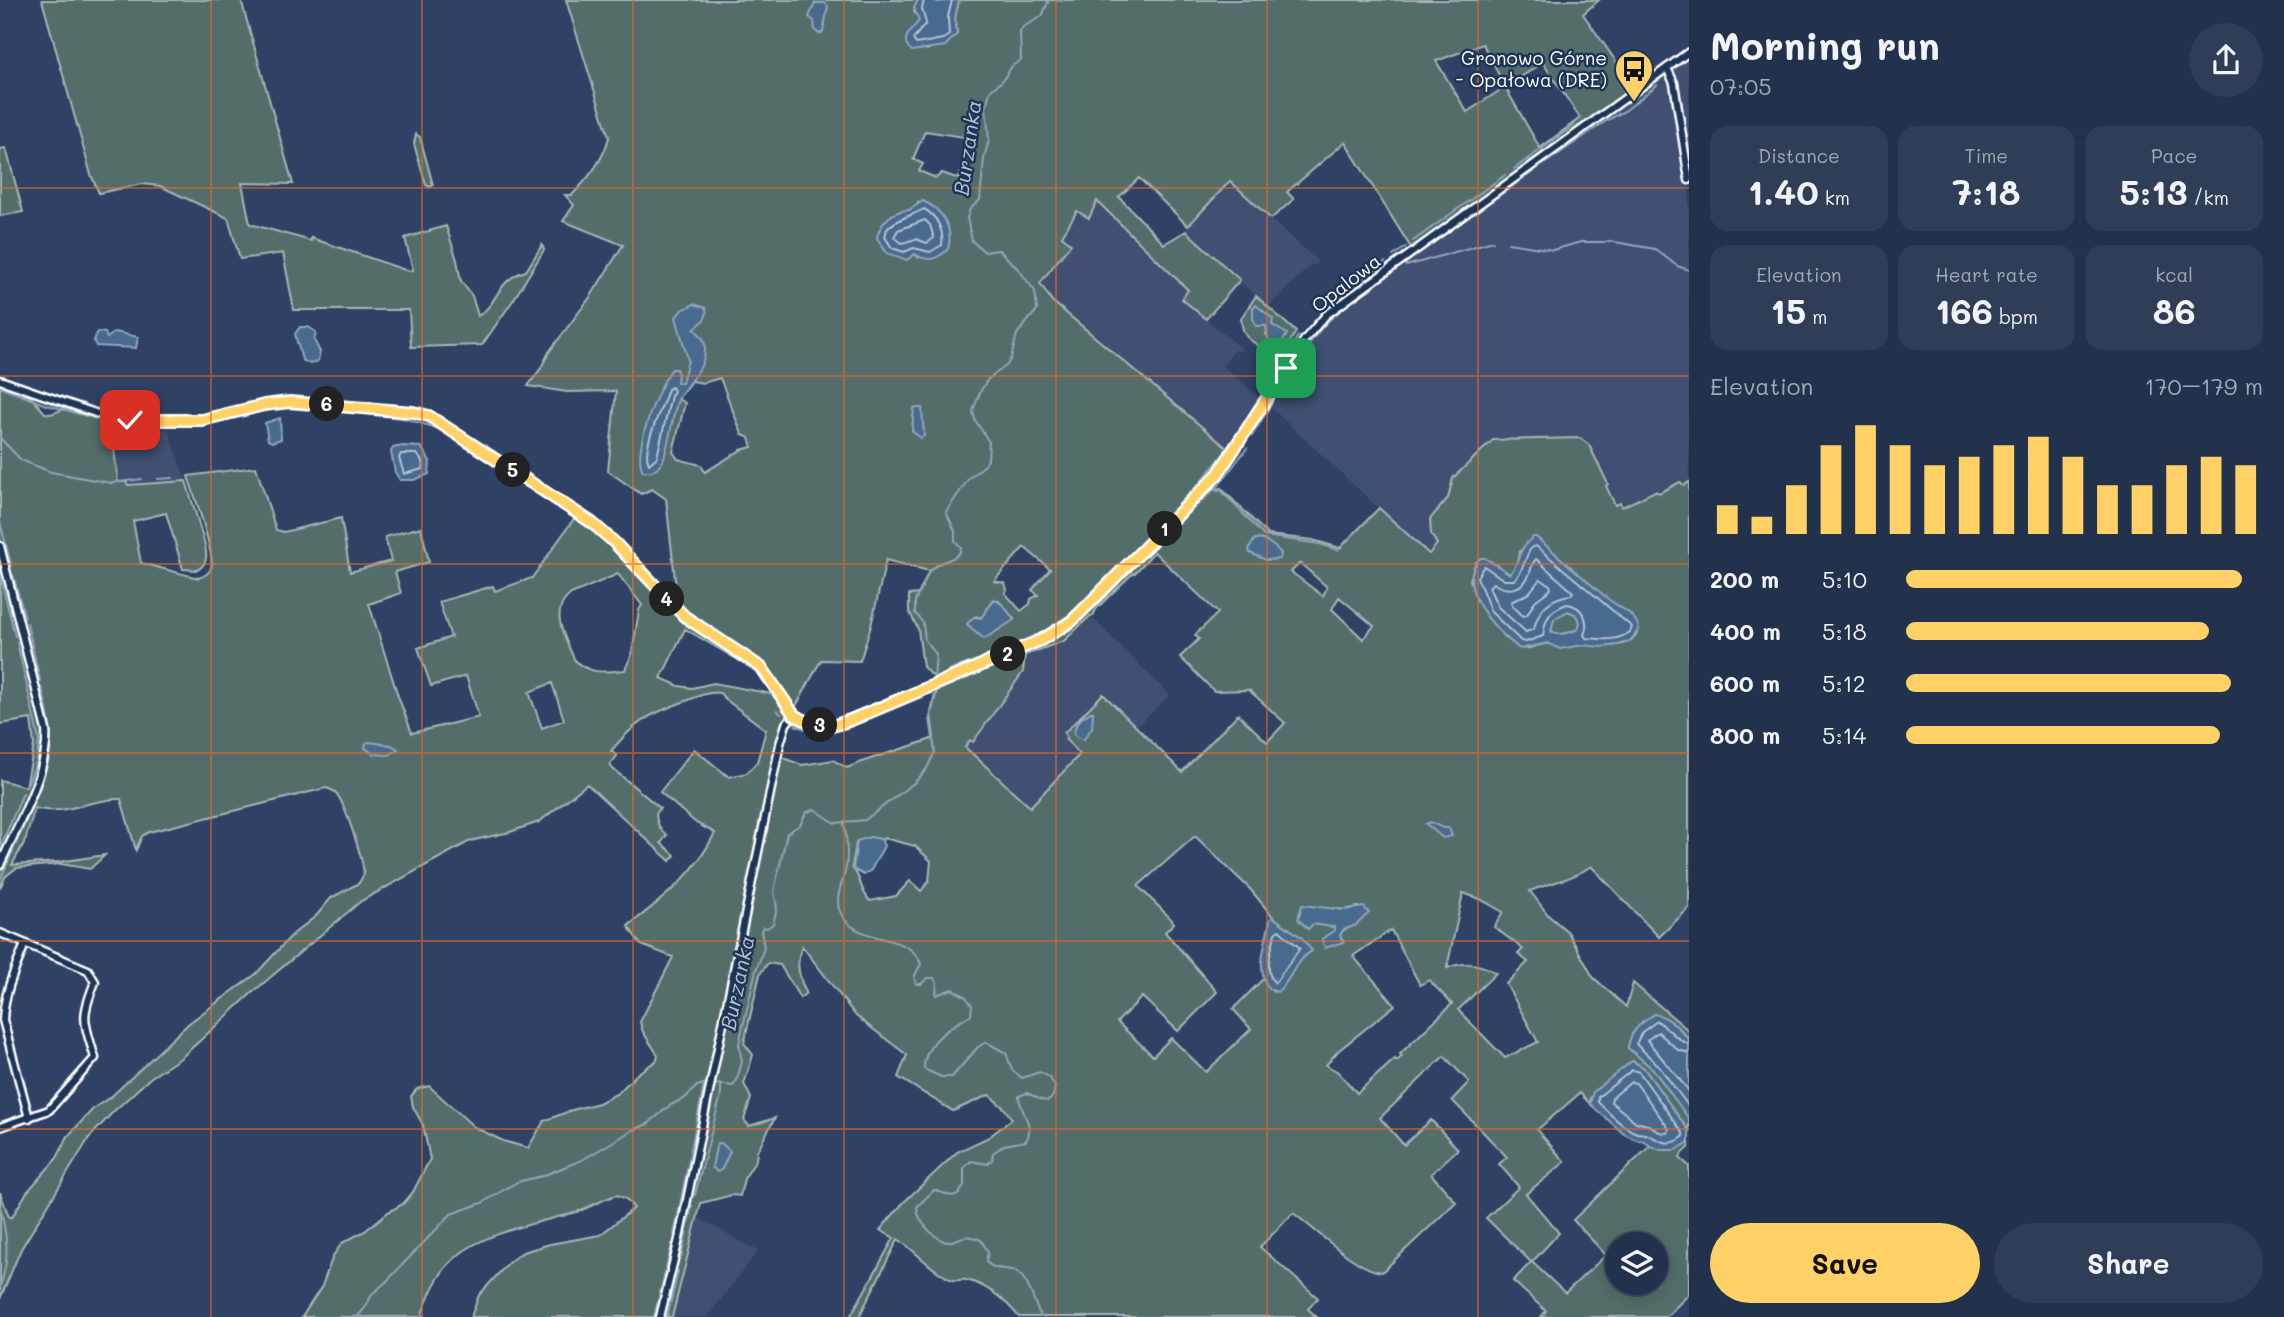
<!DOCTYPE html>
<meta charset="utf-8">
<style>
:root{--surface:#23324c;--page:#2f3e56;--text:#f1f3f6;--muted:#a3aab5;--line:#404d64;--accent:#ffd166}
body{margin:0;font-family:Mali,sans-serif;background:var(--page);color:var(--text);height:100vh;display:flex;flex-direction:column;font-size:26px;white-space:nowrap}
*{box-sizing:border-box;margin:0}
p{font-size:23px;color:var(--muted)}
.icon{flex:none;width:38px;height:38px;fill:none;stroke:currentColor;stroke-width:2;stroke-linecap:round;stroke-linejoin:round}
.map{position:relative;flex:1;overflow:hidden}
.details{display:flex;flex-direction:column;background:var(--surface);width:595px}
.details>*{flex:none}
.fabs{position:absolute;left:1605px;top:1232px;display:grid;gap:14px}
.fabs a{display:grid;place-items:center;width:63px;height:63px;border-radius:50%;background:var(--surface);box-shadow:0 4px 18px #0003,0 0 0 2px var(--line);font-size:35px}
.pin{position:absolute;display:grid;place-items:center;width:60px;height:60px;color:#fff;margin:-30px;border-radius:14px;box-shadow:0 4px 10px #0006}
.km{position:absolute;width:35px;height:35px;margin:-18px;border-radius:50%;background:#222;color:#fff;font-size:19px;line-height:35px;text-align:center}
.round{display:grid;place-items:center;flex:none;width:74px;height:74px;border-radius:37px;background:var(--page)}
.overview{display:flex;align-items:center;justify-content:space-between;height:119px;padding:0 21px}
h1{font-size:38px;font-weight:700;line-height:52px}
.metrics{display:grid;grid-template-columns:repeat(3,1fr);gap:10px;height:119px;padding:7px 21px}
.metrics div{display:grid;align-content:center;border-radius:18px;background:var(--page);text-align:center}
.metrics b{font-size:35px;font-weight:700}
.metrics small{font-size:19px;font-weight:400}
.metrics p{font-size:19px}
.chart{height:196px;padding:14px 21px}
.chart p{display:flex;justify-content:space-between}
.chart svg{width:100%;height:126px;margin-top:7px;stroke:var(--accent);stroke-width:6}
.primary-button{display:flex;gap:14px;margin-top:auto;padding:14px 21px}
.primary-button a{flex:1;height:80px;border-radius:42px;background:var(--accent);color:#111;font-size:28px;font-weight:700;line-height:80px;text-align:center}
.primary-button a+a{background:var(--page);color:var(--text)}
ul{padding:0 21px;list-style:none;font-size:23px}
li{display:grid;grid-template-columns:112px 84px 1fr;align-items:center;height:52px}
li i{height:18px;border-radius:9px;background:var(--accent)}
main{display:flex;flex:1;min-height:0}
.map>svg:first-child{display:block}
.built{fill:#405072}
.green{fill:#526e6b;stroke:#a8b6b5;stroke-width:2;fill-rule:evenodd}
.water{fill:#476a8e;stroke:#91a6bb;stroke-width:2;fill-rule:evenodd}
.lines{fill:none;stroke-linecap:round;stroke-linejoin:round}
.shore{stroke:#b5c3d2;stroke-width:2}
.stream{stroke:#91a6bb;stroke-width:2}
.street-casing{stroke:#fff;stroke-width:11}
.street{stroke:#1d3557;stroke-width:6}
.route-casing{stroke:#fff;stroke-width:14}
.route{stroke:#ffd166;stroke-width:9}
.grid{fill:none;stroke:#ea6a24;stroke-width:2;stroke-opacity:0.55}
.labels{text-anchor:middle;stroke-width:5;stroke-linejoin:round;paint-order:stroke}
.poi-label{font-size:19px;fill:#fff;stroke:#1d3557;text-anchor:end}
.street-label{font-size:19px;fill:#fff;stroke:#1d3557}
.water-label{font-size:21px;font-style:italic;fill:#b5c3d2;stroke:#1d3557}
</style>
<main>
<div class="map">
<svg width="1689" height="1317" viewBox="0 0 1689 1317">
<rect width="100%" height="100%" fill="#2f4265"/>
<filter id="ink" filterUnits="userSpaceOnUse"><feTurbulence type="fractalNoise" baseFrequency=".0143" numOctaves="2"/><feDisplacementMap in="SourceGraphic" scale="14" xChannelSelector="R" yChannelSelector="G"/><feConvolveMatrix kernelMatrix="1 2 1 2 8 2 1 2 1" color-interpolation-filters="sRGB"/></filter>
<g filter="url(#ink)">
<!-- built -->
<g class="built">
<polygon points="1686,54 1689,57 1689,482 1684,485 1680,482 1659,493 1655,491 1621,507 1615,505 1606,485 1453,478 1448,498 1430,518 1437,544 1429,555 1265,402 1231,456 1224,452 1226,448 1052,301 1040,283 1071,245 1061,236 1077,210 1096,200 1188,290 1182,299 1242,349 1239,352 1236,349 1222,366 1265,402 1320,321"/>
<polygon points="1230,181 1317,261 1314,266 1312,264 1268,307 1186,231 1188,226"/>
<polygon points="111,426 168,429 186,481 128,485 118,482"/>
<polygon points="1090,616 1170,695 1136,727 1103,694 1067,737 1080,753 1030,808 965,747 970,739 973,741 1023,672 1025,655 1064,641"/>
<polygon points="698,1218 758,1251 707,1317 672,1317"/>
</g>
<!-- green -->
<g class="green">
<path d="M42,0H241L293,184L242,183L250,224L311,241V238L408,271L413,270L405,238L446,226L457,260L461,281L472,296L478,316C498,304 497,279 526,271L542,245L544,250L514,299L482,345L411,347L409,310H294L283,253L240,259L228,218L160,186L142,184L99,193L91,175Z"/>
<path d="M566,0H918L914,12L918,16L919,21L911,32L927,50L957,34L955,18L959,0H1599L1583,14L1636,90L1413,251L1345,142L1287,192L1294,199L1271,219L1230,181L1188,226L1139,178L1119,197L1164,244L1186,231L1240,280L1206,319L1182,299L1188,290L1097,201L1089,218L1077,211L1062,236L1071,244L1040,283L1052,301L1227,448L1225,452L1231,456L1211,483L1218,491L1221,488L1268,535L1313,540L1340,548L1379,508L1429,554L1437,544L1431,534L1430,519L1448,498L1453,478L1493,440L1580,438L1589,445L1608,484L1606,486L1615,505L1620,503L1622,507L1655,491L1659,493L1680,482L1684,485L1689,482V908L1659,937L1591,866C1572,880 1551,882 1530,891L1549,916L1568,932L1593,977L1626,1007L1633,983L1689,1031V1040L1679,1028L1643,1021L1632,1034L1628,1047L1653,1069L1682,1108L1689,1119V1131L1643,1067L1633,1061L1590,1098V1104L1580,1093L1537,1130L1565,1162L1526,1194L1559,1233L1532,1262L1565,1293L1606,1255L1573,1220L1650,1146C1666,1151 1676,1151 1689,1142V1148L1682,1153L1680,1158L1689,1166V1294L1666,1317H1541L1546,1311L1513,1281L1531,1262L1486,1218L1519,1187L1499,1164L1507,1157L1452,1100L1469,1082L1444,1056L1380,1118L1404,1145L1431,1120L1458,1149L1431,1174L1456,1202L1382,1272C1358,1271 1314,1228 1293,1213L1260,1247L1318,1298L1308,1309L1317,1317H1019C1006,1301 987,1285 966,1280C960,1279 956,1282 950,1279C927,1267 917,1252 898,1239L859,1317H850L894,1238L880,1230L904,1202L957,1152L989,1137L1012,1119L1004,1108L989,1095L953,1111L898,1077L907,1055L856,1016L802,946C795,963 799,977 806,993L800,998L780,965L768,963L760,974L744,1043L753,1055L744,1084L751,1098L744,1120L749,1126L775,1118L757,1151L756,1160L744,1179L740,1196L732,1195L701,1203L672,1317H471L479,1295L510,1261L523,1252L550,1244L600,1235L634,1208L626,1199L617,1195C602,1199 588,1209 573,1213C538,1223 480,1233 454,1259C438,1273 429,1295 422,1314L424,1317H302L322,1286L333,1256L342,1243L365,1231L388,1212L403,1204L413,1192L430,1159L423,1125L413,1107L411,1096L417,1089L429,1086L474,1127L503,1141L528,1148L544,1121L572,1110L599,1103L618,1093L638,1073L656,1061L658,1055L643,1032L640,1022L673,957L641,945L628,926C666,896 693,877 715,833L696,823L660,792L694,749L729,777L747,773L757,762L766,730L725,699L720,693C707,691 695,698 683,702C648,715 636,721 611,751L617,756L610,765L613,769L660,808L656,814C657,823 659,830 667,835L661,843L675,855L670,861L587,784L539,822L510,832L470,841L361,901L253,992L182,1057L150,1078L113,1112L89,1138L21,1249L0,1299V1192L9,1217H12L27,1192L57,1158L68,1136L94,1108L113,1095L189,1023L256,974L292,935L316,916L331,898L359,883L364,874C363,860 345,803 336,793C333,790 331,790 326,788L149,832L142,836L136,850L121,799C92,798 63,817 35,808L25,841L12,865L58,862L105,855L90,869L61,864L16,868L5,877L0,888V780L26,787L34,745L31,719L0,724V387L31,397L45,413L51,414L64,409L111,423L118,482H126L128,485L186,481L205,545C207,555 208,564 197,570L183,569L166,513L133,521L141,563L198,578C204,576 209,574 211,568C216,555 193,492 188,476L256,467L276,530L284,532L341,518L350,572L391,561L385,537L421,527L429,562L395,572L401,593L369,604L398,696L412,733L479,717L466,676L431,686L418,648L451,637L439,602L493,586L495,591L532,578L578,513L597,526L674,603L676,588L666,499L652,489L641,494L608,471L616,391L567,392L528,386L541,368L549,352L591,296L623,245L563,221L574,205L565,195H572C588,179 604,160 609,137ZM1483,44L1505,87L1467,112L1436,61ZM1543,63L1580,118L1540,148L1505,87ZM925,131L964,137L966,155L959,179L942,173L936,178L919,171L923,164L913,159ZM918,203V257L915,254L910,256L887,253L877,238ZM720,378L742,434L749,438L752,447L741,450L705,472L701,465L678,459L673,452L685,403L678,399L692,381L703,383ZM1536,537L1608,600L1630,614L1639,629C1631,651 1606,645 1587,645C1578,645 1570,647 1561,646C1555,646 1551,643 1545,644C1535,645 1524,653 1515,645C1490,626 1482,608 1470,580L1476,562L1490,561L1510,574L1516,567L1520,551ZM1024,547L1050,569L1032,590L1038,595L1031,599L1030,604L1021,611L1005,593L1007,590L1005,583L994,581ZM1154,552L1218,613L1195,635L1199,639L1180,657L1214,691L1249,690L1285,723L1267,742L1238,714L1182,772L1103,694L1064,733L1067,737L1065,739L1080,754L1030,807L965,747L970,740L973,742L1023,672L1025,655L1064,641L1090,616H1093L1096,609L1133,573H1135ZM886,560L929,571L919,594L909,595V611L918,629L923,667L935,678L937,690L931,714L934,738C905,749 875,756 847,768L833,760L802,765L778,756L792,711L799,701L821,660L860,661L871,626ZM1300,563L1327,587L1323,596L1291,572ZM618,574L642,605L639,610L632,654L625,670C607,672 587,675 574,659C565,637 548,611 571,594ZM1339,597L1374,626L1363,639L1332,609ZM993,600H998L1014,619L978,634L968,626L976,616L981,618ZM685,629L757,671L772,694L714,683L692,688L679,686L661,678ZM552,683L564,720L542,728L529,692ZM1091,712H1093L1084,739L1079,720ZM1195,836L1250,889L1273,917L1302,938L1303,956L1273,992L1263,979L1233,1009L1251,1029L1206,1072L1171,1038L1153,1056L1117,1022L1142,997L1178,1031L1217,992L1165,932L1174,923L1172,920L1138,886ZM884,838L915,846L931,861L929,881L921,891L910,881L896,896L870,901C859,889 862,879 852,867L856,843L881,839L882,841ZM1463,893L1480,899L1503,912L1494,927L1523,949L1518,954L1528,962L1506,984L1538,1042L1505,1058L1458,1010L1496,973C1480,963 1465,961 1447,968ZM1358,907L1356,925L1343,930L1340,936L1343,941L1326,936L1334,931V927L1313,924L1334,908L1344,910ZM1391,930L1420,985L1429,980L1452,1004L1400,1054L1402,1056L1397,1061L1395,1059L1357,1093L1338,1072L1326,1065L1338,1051L1395,1005L1353,956ZM1617,1244H1656V1283H1617Z"/>
<polygon points="416,134 420,137 433,185 430,187 426,185 414,144"/>
<polygon points="6,148 23,212 0,216 0,149"/>
<path d="M1256,296L1296,332L1284,351L1278,346H1280L1274,326L1253,308V318L1256,326H1266L1268,329L1266,334L1272,343L1267,351C1251,339 1243,342 1241,318Z"/>
<path d="M1568,611L1575,614L1580,622L1578,629C1569,633 1560,637 1551,631L1554,619Z"/>
</g>
<!-- water -->
<g class="water">
<path d="M932,0L938,2L959,0L955,18L957,34L945,46L912,51C898,40 911,31 919,21L914,8L918,0Z"/>
<polygon points="815,3 825,3 828,6 823,32 819,34 815,30 814,21 809,17"/>
<path d="M923,201C942,209 954,228 948,249C938,259 928,263 915,254L907,260L887,253L877,238C880,222 893,210 909,210Z"/>
<path d="M694,304L706,308C708,319 702,322 694,329C700,334 705,339 705,347C706,371 686,381 678,400C672,414 668,455 661,464C656,470 651,473 643,471C632,453 658,385 672,369H676L678,374L677,383H682L688,360L676,317L682,310Z"/>
<polygon points="1256,305 1273,319 1272,325 1287,334 1280,346 1268,339 1266,326 1256,326 1253,318 1253,308"/>
<polygon points="300,327 308,327 316,332 314,340 320,352 318,361 310,364 302,360 295,334"/>
<polygon points="97,332 105,333 107,338 115,332 138,337 136,348 96,346 94,341"/>
<polygon points="914,408 922,408 924,436 921,438 912,431"/>
<polygon points="280,418 281,439 272,442 268,440 265,423"/>
<polygon points="403,446 421,447 430,461 429,474 414,480 400,480 395,472 391,452 393,448"/>
<path d="M1533,537H1536L1608,599L1630,614L1636,621L1639,629L1630,641L1618,645L1602,647L1582,645L1560,649L1548,643L1520,649C1496,631 1453,587 1480,558H1485L1510,574C1520,564 1516,550 1533,537ZM1568,611L1575,614L1580,622L1578,629C1570,633 1559,637 1551,631L1554,619Z"/>
<path d="M1255,539C1266,538 1274,546 1281,553L1280,559L1266,560L1250,553L1249,549Z"/>
<polygon points="995,599 1005,607 1014,620 984,639 967,624 974,617 981,618"/>
<path d="M1091,712L1093,713L1092,728L1083,740L1074,735C1074,723 1081,718 1091,712Z"/>
<polygon points="369,742 391,745 398,749 389,755 374,754 365,748 366,743"/>
<polygon points="1430,822 1443,828 1449,828 1452,836 1443,838 1426,824"/>
<polygon points="870,837 881,839 884,846 871,870 864,875 853,869 857,841"/>
<polygon points="1302,905 1344,910 1364,907 1369,913 1356,925 1343,930 1340,936 1343,942 1325,948 1322,939 1334,931 1334,927 1313,924 1308,929 1298,919"/>
<path d="M1273,917L1302,938L1312,951C1292,962 1293,980 1277,992L1269,989C1254,968 1267,942 1270,919Z"/>
<path d="M1654,1014C1669,1016 1680,1029 1689,1040V1119L1653,1069L1628,1048C1630,1031 1641,1023 1654,1014Z"/>
<polygon points="1632,1061 1643,1067 1689,1131 1689,1142 1676,1150 1661,1150 1650,1146 1644,1141 1636,1140 1624,1134 1590,1104 1593,1092"/>
<polygon points="717,1143 721,1143 730,1151 722,1169 717,1172 712,1167"/>
</g>
<g class="lines">
<!-- shore -->
<g class="shore">
<polyline points="924,0 922,9 926,23 913,39 916,44 943,39 949,35 948,17 952,0"/>
<path d="M924,209C937,216 944,230 942,245L930,252L914,248L904,252L892,248L885,237L887,229C897,218 912,216 924,209Z"/>
<polygon points="925,220 930,225 934,238 927,243 916,239 902,243 894,237 898,230"/>
<path d="M672,387L674,391L671,396L657,457L649,464C640,448 664,405 668,389Z"/>
<polygon points="401,454 417,454 422,461 423,469 404,474 399,458"/>
<path d="M1536,546L1632,627L1630,632C1616,642 1602,639 1586,638L1584,635C1590,621 1583,606 1567,604C1549,610 1545,619 1543,636L1526,642L1521,641L1491,612L1477,577L1484,566L1504,580H1514C1524,572 1524,557 1532,547Z"/>
<path d="M1536,559L1573,592L1571,595C1550,597 1538,610 1534,629L1526,632L1498,607L1489,587L1493,583C1506,592 1522,591 1529,575C1532,568 1531,564 1536,559Z"/>
<polygon points="1540,579 1550,585 1551,589 1535,601 1527,615 1523,616 1512,605 1511,602 1529,593"/>
<path d="M1279,930L1300,948L1275,983C1262,971 1273,948 1275,933Z"/>
<path d="M1689,1044C1678,1042 1668,1027 1657,1021L1642,1032L1636,1044L1658,1065L1689,1107"/>
<polyline points="1689,1053 1678,1050 1658,1032 1647,1040 1689,1091"/>
<path d="M1632,1070L1639,1072L1683,1133V1137C1669,1148 1661,1141 1648,1135C1644,1133 1641,1134 1637,1133C1623,1128 1608,1112 1598,1102V1097Z"/>
<polygon points="1631,1082 1636,1083 1669,1129 1668,1133 1659,1132 1651,1126 1636,1122 1611,1102 1612,1098"/>
</g>
<!-- stream -->
<g class="stream">
<polyline points="1514,169 1574,125"/>
<polyline points="1524,178 1606,121 1626,110 1657,85"/>
<polyline points="1473,214 1517,183"/>
<polyline points="1413,241 1505,175"/>
<polyline points="1508,243 1553,250 1581,242 1615,242 1655,249 1677,266 1689,270"/>
<polyline points="1393,256 1406,247"/>
<polyline points="1406,263 1464,220"/>
<polyline points="1405,264 1406,266 1493,241"/>
<polyline points="1355,284 1385,262"/>
<polyline points="1282,362 1298,336"/>
<path d="M1288,377C1297,362 1305,348 1316,335C1336,309 1367,291 1393,272"/>
<polyline points="0,387 44,404 111,423"/>
<polyline points="1276,396 1284,383"/>
<polyline points="296,407 306,408"/>
<polyline points="315,409 336,411"/>
<polyline points="345,412 403,418 437,428"/>
<polyline points="1246,419 1260,398"/>
<polyline points="446,433 583,524 607,542 631,568"/>
<polyline points="1252,436 1272,403"/>
<polyline points="0,438 21,460 51,472 111,483 142,479"/>
<polyline points="1227,448 1240,429"/>
<polyline points="158,479 173,478"/>
<polyline points="1217,486 1264,536 1320,544 1338,550"/>
<polyline points="1192,510 1219,485 1247,448"/>
<polyline points="0,522 11,564"/>
<polyline points="1157,527 1200,483 1222,456"/>
<polyline points="1137,564 1185,517"/>
<polyline points="636,573 683,623 754,668"/>
<polyline points="1128,573 1131,571"/>
<polyline points="0,575 15,636"/>
<polyline points="13,575 25,618"/>
<polyline points="1099,587 1148,536"/>
<polyline points="1083,603 1094,592"/>
<polyline points="1096,606 1123,578"/>
<polyline points="27,623 40,681"/>
<polyline points="17,642 39,740 37,761 28,783"/>
<polyline points="1024,652 1063,634 1081,620"/>
<polyline points="934,680 936,654 925,640 923,623 915,613 915,601 929,571 938,564 955,557 960,552 961,547 955,541 955,531 946,512 969,478 985,465 988,460 989,442 975,420 973,411 980,392 988,379 1007,365 1011,358 1017,334 1037,310 1035,291 1019,270 999,250 985,252 972,241 967,218 970,209 980,200 984,158 989,140 986,107 990,91 1003,80 1012,66 1021,60 1020,32 1023,27 1042,16 1049,0"/>
<polyline points="935,680 941,678 949,670 978,660 1047,631 1078,608"/>
<polyline points="765,681 775,699"/>
<polyline points="938,690 1011,659"/>
<polyline points="777,710 781,714"/>
<path d="M795,725C825,738 836,732 865,721"/>
<path d="M34,800C55,750 55,741 42,688"/>
<path d="M844,823C847,838 848,852 846,867C844,880 835,895 839,909C852,947 910,930 921,964L914,977L916,984H921L928,978H934L937,983L936,995L952,989L965,996L972,1005L971,1015C952,1025 923,1043 924,1069L941,1077H952L978,1047L986,1042L1006,1053L1012,1070L1022,1078L1040,1072L1049,1077L1055,1086C1053,1111 1039,1098 1027,1093L1019,1096C1019,1111 1036,1125 1026,1141L1004,1145L993,1153L992,1160L987,1164L971,1161L964,1168V1185L959,1194L952,1196L934,1190L917,1207C918,1223 932,1235 945,1242C960,1242 961,1231 981,1240L988,1252L986,1262C994,1270 1001,1268 1012,1270C1028,1274 1034,1304 1041,1317"/>
<polyline points="0,848 23,793"/>
<polyline points="0,880 29,814"/>
<polyline points="715,1084 733,1086 736,1082 742,1062 739,1044 756,970 764,948 761,931 763,927 767,928 773,924 777,908 774,891 787,833 800,825 806,813 814,809 835,823 865,820 915,782 926,770 935,752 930,718 936,688"/>
<polyline points="695,1195 721,1095 721,1084"/>
<path d="M0,1207C7,1234 10,1260 0,1287"/>
<polyline points="674,1235 704,1085"/>
<polyline points="681,1258 692,1206"/>
<polyline points="357,1317 365,1308 372,1294 385,1283 451,1214 482,1203 517,1182 542,1176 582,1160 633,1130 648,1124 669,1106 685,1098 697,1086 707,1083"/>
<polyline points="654,1317 672,1244"/>
<polyline points="667,1317 678,1271"/>
</g>
<defs>
<g id="street">
<polyline points="1667,68 1674,83 1689,180"/>
<polyline points="0,380 98,414 130,420 202,420 280,402 413,412 429,416 597,526 684,616 762,668 794,714 815,725 835,725 1041,640 1066,625 1085,609 1211,483 1231,456 1305,339 1326,315 1689,52"/>
<path d="M0,546L46,730C50,769 16,828 0,865"/>
<path d="M0,933L88,970L95,982C80,1019 84,1021 95,1058L49,1110L0,1127"/>
<path d="M25,944C15,969 4,993 3,1020L29,1118"/>
<polyline points="660,1317 679,1239 780,744 786,724 794,714"/>
</g>
</defs>
<!-- street casing -->
<use href="#street" class="street-casing"/>
<!-- street -->
<use href="#street" class="street"/>
</g>
</g>
<g class="lines" filter="url(#ink)">
<defs>
<polyline id="route" points="130,420 202,420 264,405 290,402 413,412 429,416 591,522 614,542 684,616 762,668 794,715 806,721 820,726 835,725 851,720 1041,640 1072,621 1218,474 1286,368"/>
</defs>
<!-- route casing -->
<use href="#route" class="route-casing"/>
<!-- route -->
<use href="#route" class="route"/>
</g>
<!-- grid -->
<path class="grid" d="M211,0V1317M422,0V1317M633,0V1317M844,0V1317M1056,0V1317M1267,0V1317M1478,0V1317M0,188H1689M0,376H1689M0,564H1689M0,753H1689M0,941H1689M0,1129H1689"/>
<!-- icons -->
<defs>
<symbol id="bus-pin" viewBox="-11 -11 22 30"><path d="M0 17L-7.5 6A9.5 9.5 0 1 1 7.5 6Z" fill="#ffd166" stroke="#1d3557"/><path d="M-5-6H5V4H4V6H2V4H-2V6H-4V4H-5ZM-3.5-4V0h7V-4ZM-3.5 1.2v1.5H-2V1.2ZM2 1.2v1.5H3.5V1.2Z" fill="#111"/></symbol>
</defs>
<g fill-rule="evenodd">
<use href="#bus-pin" x="1612" y="47" width="44" height="60"/>
</g>
<g class="labels">
<!-- poi labels -->
<g class="poi-label">
<text x="1607" y="65">Gronowo Górne<tspan x="1607" dy="22">- Opałowa (DRE)</tspan></text>
</g>
<!-- street labels -->
<g class="street-label">
<text transform="translate(1346 283) rotate(-38)" y="7">Opalowa</text>
</g>
<!-- water labels -->
<g class="water-label">
<text transform="translate(968 148) rotate(-82)" y="7">Burzanka</text>
<text transform="translate(738 983) rotate(-78)" y="7">Burzanka</text>
</g>
</g>
</svg>
<div class="fabs">
<a><svg class="icon" aria-label="layers" viewBox="0 0 24 24"><path d="M12 4l9 5-9 5-9-5zM3 14l9 5 9-5"/></svg></a>
</div>
<div class="pin" style="left:1286px;top:368px;background:#1e9e55"><svg class="icon" aria-label="arrive" viewBox="0 0 24 24"><path d="M6 21V4h12l-3 4 3 4H6"/></svg></div>
<div class="pin" style="left:130px;top:420px;background:#d93025"><svg class="icon" aria-label="check" viewBox="0 0 24 24"><path d="M5 12l5 5 9-10"/></svg></div>
<b class="km" style="left:1165px;top:529px">1</b>
<b class="km" style="left:1008px;top:654px">2</b>
<b class="km" style="left:820px;top:725px">3</b>
<b class="km" style="left:667px;top:599px">4</b>
<b class="km" style="left:513px;top:470px">5</b>
<b class="km" style="left:327px;top:404px">6</b>
</div>
<section class="details">
<div class="overview"><div><h1>Morning run</h1><p>07:05</p></div><a class="round"><svg class="icon" aria-label="share" viewBox="0 0 24 24"><path d="M12 15V3M7 8l5-5 5 5M5 13v7h14v-7"/></svg></a></div>
<div class="metrics">
<div><p>Distance</p><b>1.40<small> km</small></b></div>
<div><p>Time</p><b>7:18</b></div>
<div><p>Pace</p><b>5:13<small> /km</small></b></div>
</div>
<div class="metrics">
<div><p>Elevation</p><b>15<small> m</small></b></div>
<div><p>Heart rate</p><b>166<small> bpm</small></b></div>
<div><p>kcal</p><b>86</b></div>
</div>
<div class="chart"><p><span>Elevation</span>170–179 m</p>
<svg viewBox="0 0 160 44" preserveAspectRatio="none"><path d="M5 44V34M15 44V38M25 44V27M35 44V13M45 44V6M55 44V13M65 44V20M75 44V17M85 44V13M95 44V10M105 44V17M115 44V27M125 44V27M135 44V20M145 44V17M155 44V20"/></svg>
</div>
<ul>
<li><b>200 m</b>5:10<i style="width:94%"></i></li>
<li><b>400 m</b>5:18<i style="width:85%"></i></li>
<li><b>600 m</b>5:12<i style="width:91%"></i></li>
<li><b>800 m</b>5:14<i style="width:88%"></i></li>
</ul>
<div class="primary-button"><a>Save</a><a>Share</a></div>
</section>
</main>
